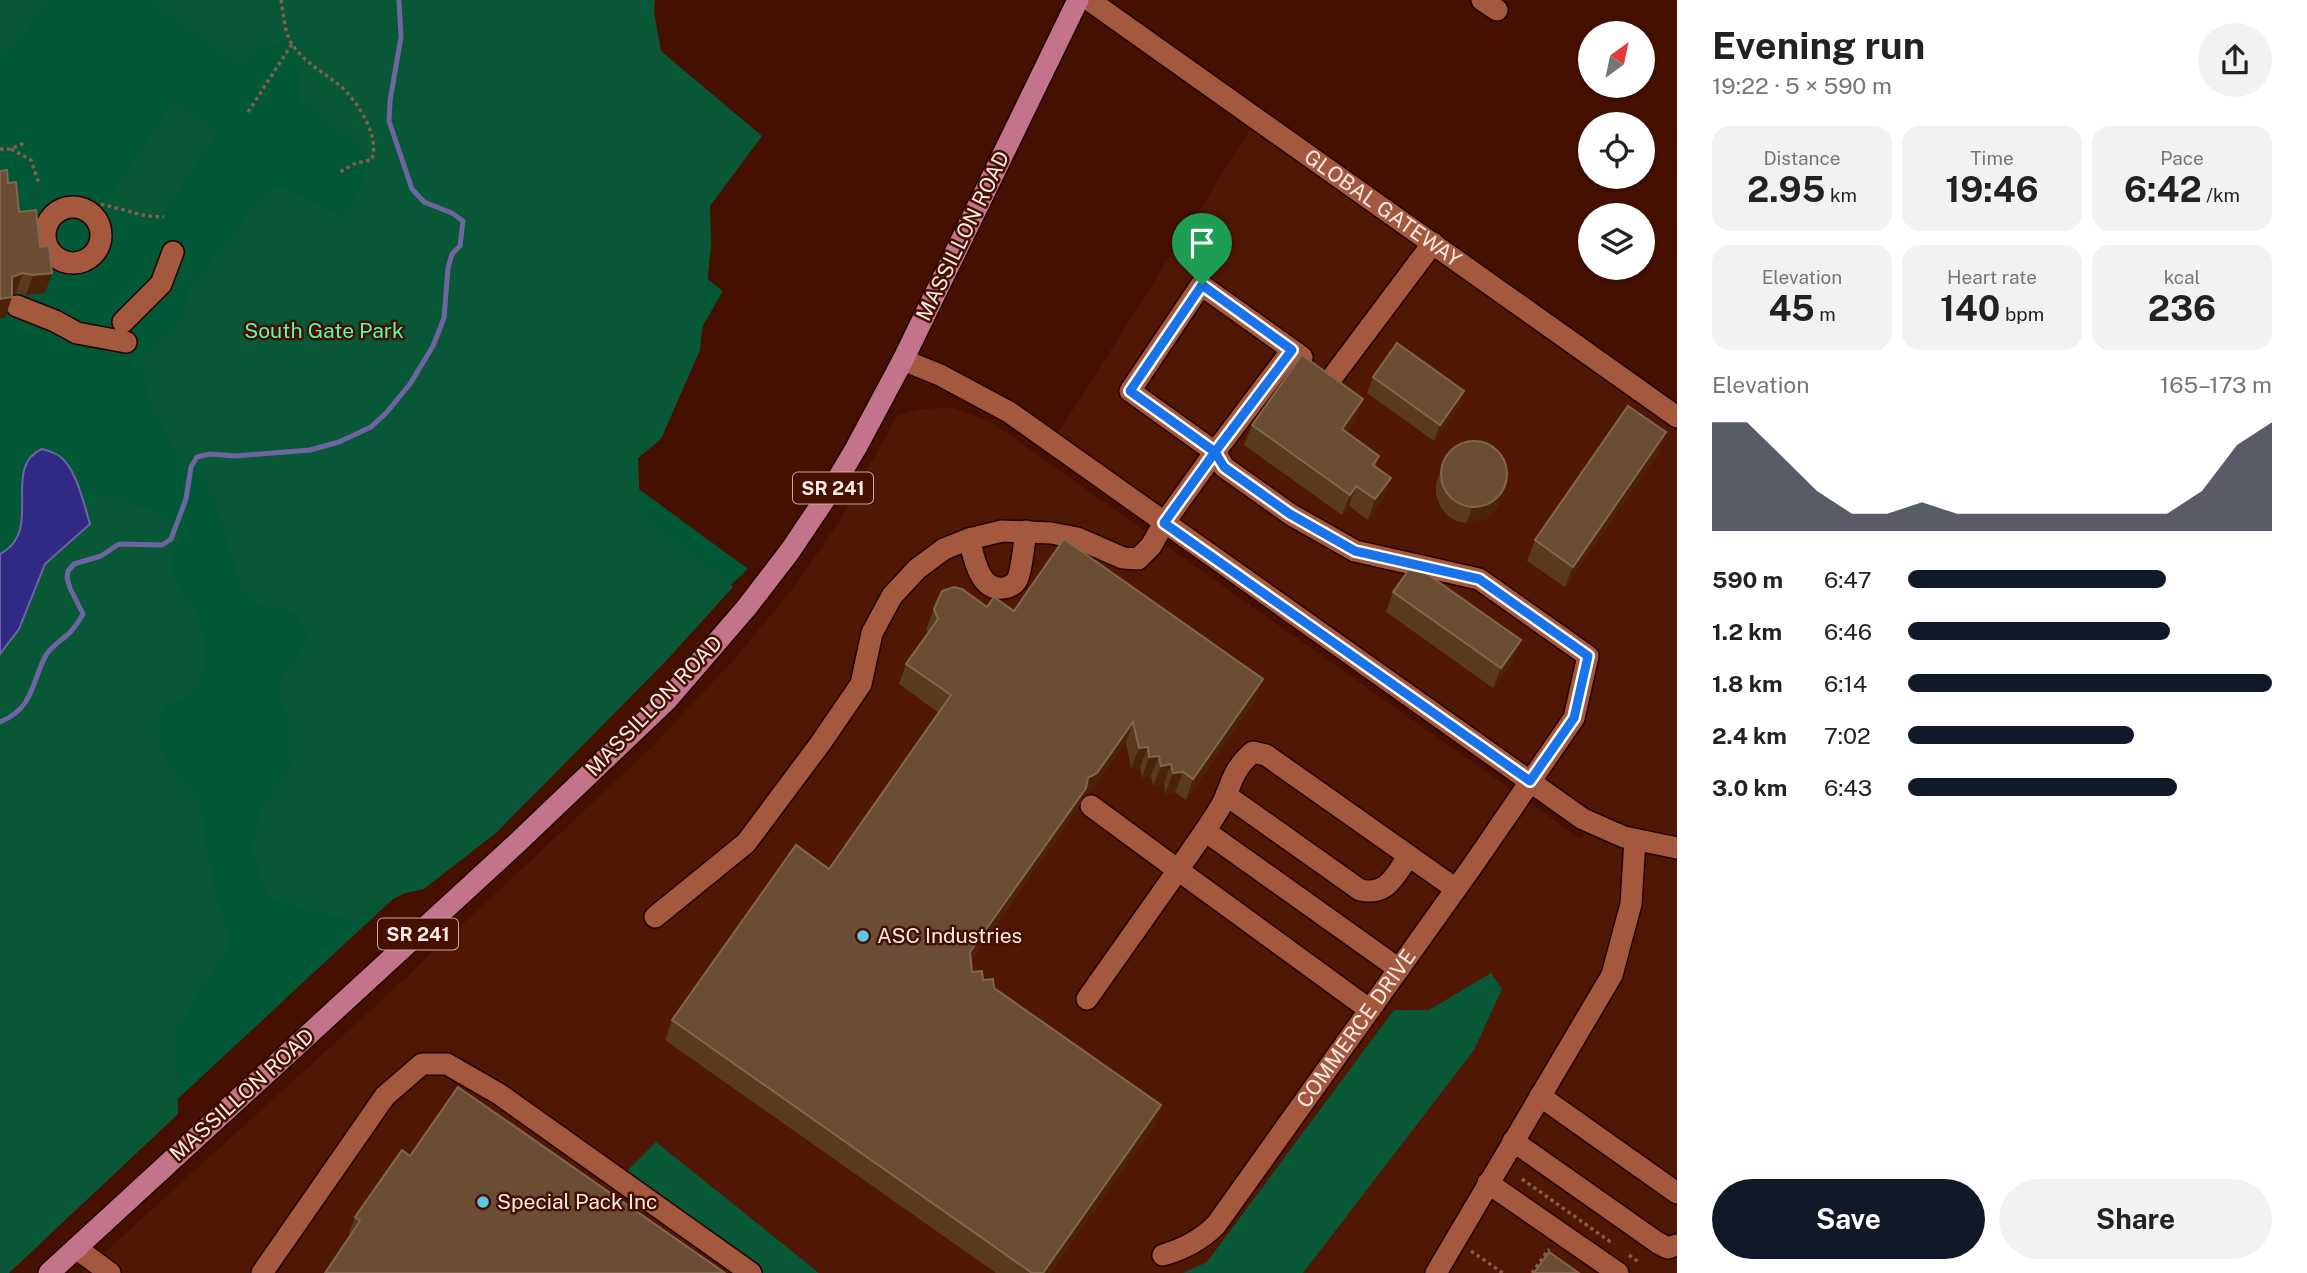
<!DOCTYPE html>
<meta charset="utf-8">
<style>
:root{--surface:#fff;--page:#f2f2f2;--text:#222;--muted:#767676;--accent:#111827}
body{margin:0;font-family:"Public Sans",sans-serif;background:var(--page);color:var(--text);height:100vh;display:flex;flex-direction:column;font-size:26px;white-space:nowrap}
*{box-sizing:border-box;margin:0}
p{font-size:23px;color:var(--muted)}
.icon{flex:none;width:38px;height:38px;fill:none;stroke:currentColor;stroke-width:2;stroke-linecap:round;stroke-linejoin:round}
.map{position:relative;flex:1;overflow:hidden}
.side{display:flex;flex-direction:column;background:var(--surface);width:630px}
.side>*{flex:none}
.needle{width:46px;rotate:33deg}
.buttons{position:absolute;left:1578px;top:21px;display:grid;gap:14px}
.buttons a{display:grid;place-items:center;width:77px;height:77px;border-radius:50%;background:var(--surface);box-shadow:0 2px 5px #0004;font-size:35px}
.pin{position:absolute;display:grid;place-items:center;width:60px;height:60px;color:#fff;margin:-72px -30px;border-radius:50% 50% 50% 0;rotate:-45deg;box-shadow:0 0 7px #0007}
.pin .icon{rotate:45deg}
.round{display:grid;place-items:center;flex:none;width:74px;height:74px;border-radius:37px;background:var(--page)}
.overview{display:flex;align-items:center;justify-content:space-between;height:119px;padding:0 35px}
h1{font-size:38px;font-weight:700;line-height:52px}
.stats{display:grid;grid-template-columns:repeat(3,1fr);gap:10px;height:119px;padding:7px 35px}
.stats div{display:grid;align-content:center;border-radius:18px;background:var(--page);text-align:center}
.stats b{font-size:35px;font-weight:700}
.stats small{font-size:19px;font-weight:400}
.stats p{font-size:19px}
.chart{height:196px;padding:14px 35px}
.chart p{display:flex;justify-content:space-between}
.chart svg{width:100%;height:126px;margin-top:7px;fill:var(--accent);opacity:.7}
.cta{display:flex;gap:14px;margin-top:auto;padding:14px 35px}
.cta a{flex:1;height:80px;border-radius:42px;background:var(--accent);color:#fff;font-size:28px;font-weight:700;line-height:80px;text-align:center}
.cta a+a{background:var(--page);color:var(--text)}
ul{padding:0 35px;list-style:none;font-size:23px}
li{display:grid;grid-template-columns:112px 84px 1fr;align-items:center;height:52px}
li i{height:18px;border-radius:9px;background:var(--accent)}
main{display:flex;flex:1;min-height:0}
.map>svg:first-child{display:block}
.built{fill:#511705}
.green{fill:#005836}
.forest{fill:#085737}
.water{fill:#312a85;stroke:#6e64a2;stroke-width:2}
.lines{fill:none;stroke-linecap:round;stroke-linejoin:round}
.stream{stroke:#6e64a2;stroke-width:5}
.minor-casing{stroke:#230200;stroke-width:24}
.major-casing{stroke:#230200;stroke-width:24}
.path{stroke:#855c50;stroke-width:3.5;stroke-dasharray:3.5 3.5;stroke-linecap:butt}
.minor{stroke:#a4593f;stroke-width:21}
.major{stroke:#c3748b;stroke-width:21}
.wall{fill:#593a1e}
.shaded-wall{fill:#4a2109}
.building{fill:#6b4d33;stroke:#82664f;stroke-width:2}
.route-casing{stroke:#fff;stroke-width:14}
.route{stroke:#1a73e8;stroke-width:9}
.poi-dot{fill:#5bc8e7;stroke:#451000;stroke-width:2.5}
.labels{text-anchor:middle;stroke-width:5;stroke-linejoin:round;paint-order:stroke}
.shield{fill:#451000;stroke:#c6a9a0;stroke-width:2}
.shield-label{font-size:19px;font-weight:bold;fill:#fdebe5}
.street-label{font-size:21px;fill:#fdebe5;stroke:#451000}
.park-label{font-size:21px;fill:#51fcaf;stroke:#451000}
.poi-label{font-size:21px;fill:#fdebe5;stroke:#451000;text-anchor:start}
</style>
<main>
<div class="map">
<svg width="1677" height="1273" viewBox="0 0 1677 1273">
<rect width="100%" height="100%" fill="#451000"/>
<!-- built -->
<polygon class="built" points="1257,119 1677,417 1677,1273 82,1273 372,1009 652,747 737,656 798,582 840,520 897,416 919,409 954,408 991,422 1581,839 1592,824 1052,443"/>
<!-- green -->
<polygon class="green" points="0,0 574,0 629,218 723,291 617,473 748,569 141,1133 0,945"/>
<!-- forest -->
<g class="forest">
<polygon points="0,0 50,0 7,55 0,58"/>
<path d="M146,0H655L654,12L661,51L762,136L710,206L711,246L700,350L661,439L638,458L640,510L714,569L733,587L666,661L497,832L424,889L405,893L351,921L269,900L251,848L263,803L290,767L289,727L277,685L309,639L297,612L266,608L244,597L216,506L205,483L175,451L149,404L142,359L161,336L183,316L188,290L267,190L285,187L317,205L344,215C360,191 367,182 364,152L299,101L296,39L265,47L245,67L221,55Z"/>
<polygon points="174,99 220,131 163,214 154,215 106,202"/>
<polygon points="114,492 135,505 162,513 180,527 179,544 172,555 171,575 193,603 205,640 205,668 196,692 184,701 167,704 159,723 159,741 172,768 201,799 205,840 216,893 231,945 177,1028 178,1114 9,1273 0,1273 0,654 19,629 45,564 90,524 85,506 91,498"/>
<polygon points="1491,973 1502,989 1474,1050 1303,1273 1183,1273 1207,1262 1394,1010 1429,1010"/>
<polygon points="656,1142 819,1273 763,1273 694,1229 623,1175"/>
</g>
<!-- water -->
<path class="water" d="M42,449C47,450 53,452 58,455C76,466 84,505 90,524L45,564L19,629L0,654V554C45,532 0,467 42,449Z"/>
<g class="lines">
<!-- stream -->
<path class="stream" d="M0,722C34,708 31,683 46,655C52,646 59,642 66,636C73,631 79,621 83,614L70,588L67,578L68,571L74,564L101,556L119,544L162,545L171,539L186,499L191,467L197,457L210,454L235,456L310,450L339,442L371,427L387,412L410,384L433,346L444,318L448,268L452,254L460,246L463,221L452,213L424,202L412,189L389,121L390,101L401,37L399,0"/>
<defs>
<g id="minor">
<path id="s1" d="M1089,0L1677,417"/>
<polyline points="1482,0 1497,10"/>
<circle cx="73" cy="235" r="28"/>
<polyline points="17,306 55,321 77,333 126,342"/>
<polyline points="123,322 161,284 173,252"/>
<polyline points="903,360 940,375 1009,412 1583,819 1624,837 1677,848"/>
<polyline points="1331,379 1433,243"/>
<path d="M969,539C974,557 979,592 1004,588C1009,587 1014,585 1017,580C1022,571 1024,542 1026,531"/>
<path d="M1226,795L1360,890C1388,896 1394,876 1409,856"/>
<polyline points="1205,831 1178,870 1370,1010"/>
<polyline points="655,917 746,843 820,744 861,684 872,633 892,596 917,569 944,549 969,539 1002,531 1051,533 1077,538 1123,558 1138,559 1151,546 1164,523 1215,452 1130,391 1201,285 1302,357"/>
<path d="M1399,969L1205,831C1212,820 1221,808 1226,796C1233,776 1237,766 1253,752L1266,755L1456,889"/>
<polyline points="1087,999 1178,870 1091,806"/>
<polyline points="1540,1096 1677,1193"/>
<polyline points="1513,1141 1658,1243 1668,1248 1677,1245"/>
<polyline points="1488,1183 1618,1273"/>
<polyline points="76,1248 110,1273"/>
<path id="s2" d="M1163,1255C1184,1249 1201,1240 1216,1225L1471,868L1574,718L1588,656L1479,579L1355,551L1290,514L1224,467L1215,452L1292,350"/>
<polyline points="262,1273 385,1096 422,1064 447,1064 499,1094 751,1273"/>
<polyline points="1436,1273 1612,975 1631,904 1635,840"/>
</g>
<polyline id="major" points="49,1273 517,843 667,700 747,607 790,551 831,490 856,448 903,360 1078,0"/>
</defs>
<!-- minor casing -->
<use href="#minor" class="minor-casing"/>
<!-- major casing -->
<use href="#major" class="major-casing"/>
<!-- path -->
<g class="path">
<path d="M281,0C284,15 284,35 294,47C308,65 322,71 339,85C356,98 382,139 371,160L356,163L338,173"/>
<polyline points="248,112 292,44"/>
<polyline points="0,149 11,149 24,143"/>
<polyline points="11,149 31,160 39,184"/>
<polyline points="101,204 147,216 164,217"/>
<polyline points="1522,1179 1612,1243"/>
<polyline points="1471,1251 1503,1273"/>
<polyline points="1629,1255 1640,1263"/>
<polyline points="1532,1273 1549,1249"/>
</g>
<!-- minor -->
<use href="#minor" class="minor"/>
<!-- major -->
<use href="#major" class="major"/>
</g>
<!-- wall -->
<g class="wall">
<polygon points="8,183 19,212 45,293 26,295 16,293 12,295 5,318"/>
<polygon points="1373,377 1459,407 1434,441 1367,393"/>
<polygon points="1356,419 1347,432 1379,456 1375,467 1391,478 1383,498 1368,520 1349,506 1342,515 1244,445 1252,425"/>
<polygon points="1666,432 1659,452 1565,587 1527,561 1535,540"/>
<polygon points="1445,457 1500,502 1495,511 1487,518 1466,523 1456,521 1447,515 1440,506 1436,495 1436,484"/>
<polygon points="1393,592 1513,660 1493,688 1386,612"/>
<polygon points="987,607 1014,611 1256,699 1186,800 1175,792 1165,794 1164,784 1153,786 1151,776 1142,778 1140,767 1131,769 1126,742 1089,793 1083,797 1078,808 971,960 972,972 1161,1105 1154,1126 1050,1273 996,1273 665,1040 672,1020 829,869 939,713 899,684 906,664 928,633 926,629 934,609"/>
<polygon points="410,1156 725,1273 351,1234 349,1233 355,1217"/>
</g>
<!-- shaded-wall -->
<g class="shaded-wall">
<polygon points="23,273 16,293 5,298 12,277"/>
<polygon points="52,273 45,293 26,295 33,275"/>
<polygon points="12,297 5,318 0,318 0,299"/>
<polygon points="1464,391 1459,407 1434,441 1440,425"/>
<polygon points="1363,399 1356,419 1334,449 1342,429"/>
<polygon points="1666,432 1659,452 1565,587 1573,567"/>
<polygon points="1391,478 1383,498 1368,520 1375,499"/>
<polygon points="1356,486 1349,506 1342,515 1350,495"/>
<polygon points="1506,487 1500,502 1495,511 1487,518 1466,523 1472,508"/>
<polygon points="1521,640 1513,660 1493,688 1501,668"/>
<polygon points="1263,679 1256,699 1186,800 1193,779"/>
<polygon points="1133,722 1126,742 1089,793 1083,797 1078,808 962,972 970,952 1088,778"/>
<polygon points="1148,747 1140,767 1131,769 1139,748"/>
<polygon points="1159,756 1151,776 1142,778 1149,757"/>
<polygon points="1171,764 1164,784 1153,786 1161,766"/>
<polygon points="1183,772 1175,792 1165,794 1173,773"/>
<polygon points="1161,1105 1154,1126 1050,1273 1043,1273"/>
</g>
<!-- building -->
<g class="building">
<polygon points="7,170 8,183 16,182 19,212 36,210 40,247 49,246 52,273 33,275 23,273 12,277 12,297 0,299 0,171"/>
<polygon points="1397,343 1464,391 1440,425 1373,377"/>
<polygon points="1302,355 1363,399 1342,429 1379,456 1373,465 1391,478 1375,499 1356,486 1350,495 1252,425"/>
<polygon points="1628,406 1666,432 1573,567 1535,540"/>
<circle cx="1474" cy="474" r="33"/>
<polygon points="1064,539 1263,679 1193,779 1183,772 1173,773 1171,764 1161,766 1159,756 1149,757 1148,747 1139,748 1133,722 1097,773 1088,778 1086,788 970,952 972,972 982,971 983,980 993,979 994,988 1161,1105 1043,1273 1032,1273 672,1020 796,845 829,869 951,695 906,664 938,619 934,609 942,591 954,587 962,589 987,607 994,597 1014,611"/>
<polygon points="1413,564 1521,640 1501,668 1393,592"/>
<polygon points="458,1087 725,1273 325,1273 360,1221 355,1217 402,1150 410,1156"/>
<polygon points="1549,1252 1579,1273 1534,1273"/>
</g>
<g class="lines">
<defs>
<polyline id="route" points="1202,285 1130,391 1215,452 1164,523 1530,781 1574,718 1588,656 1479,579 1355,551 1290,514 1224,467 1215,452 1292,350 1202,285"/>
</defs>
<!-- route casing -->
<use href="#route" class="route-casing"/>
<!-- route -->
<use href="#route" class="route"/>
</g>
<!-- markers -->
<g class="poi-dot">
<circle cx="863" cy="936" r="7"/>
<circle cx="483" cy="1202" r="7"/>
</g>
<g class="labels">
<!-- shield labels -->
<g class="shield">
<rect x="793" y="472.5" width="80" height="31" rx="5"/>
<rect x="378" y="918.5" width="80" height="31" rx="5"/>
</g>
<g class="shield-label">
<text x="833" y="495">SR 241</text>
<text x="418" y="941">SR 241</text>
</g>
<!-- street labels -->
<g class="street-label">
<text dy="7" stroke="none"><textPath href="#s1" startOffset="360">GLOBAL GATEWAY</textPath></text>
<text transform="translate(963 236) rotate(-64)" y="7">MASSILLON ROAD</text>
<text transform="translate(654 706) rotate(-46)" y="7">MASSILLON ROAD</text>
<text dy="7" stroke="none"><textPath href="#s2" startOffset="303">COMMERCE DRIVE</textPath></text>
<text transform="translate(242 1095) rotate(-42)" y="7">MASSILLON ROAD</text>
</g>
<!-- park labels -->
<g class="park-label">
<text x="324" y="338">South Gate Park</text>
</g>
<!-- poi labels -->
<g class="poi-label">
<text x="877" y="943">ASC Industries</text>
<text x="497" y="1209">Special Pack Inc</text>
</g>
</g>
</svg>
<div class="buttons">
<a><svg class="needle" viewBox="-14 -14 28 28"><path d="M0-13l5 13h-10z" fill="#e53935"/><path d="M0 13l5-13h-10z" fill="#767676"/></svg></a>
<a><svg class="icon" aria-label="locate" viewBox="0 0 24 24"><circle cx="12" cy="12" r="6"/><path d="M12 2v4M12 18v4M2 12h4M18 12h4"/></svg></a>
<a><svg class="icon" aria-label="layers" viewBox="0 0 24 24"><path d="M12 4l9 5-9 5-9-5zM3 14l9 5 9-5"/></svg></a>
</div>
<div class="pin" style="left:1202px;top:285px;background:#1e9e55"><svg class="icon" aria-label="arrive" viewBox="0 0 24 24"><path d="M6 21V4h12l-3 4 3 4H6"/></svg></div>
</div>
<section class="side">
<div class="overview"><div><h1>Evening run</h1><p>19:22 · 5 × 590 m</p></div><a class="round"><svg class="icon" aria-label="share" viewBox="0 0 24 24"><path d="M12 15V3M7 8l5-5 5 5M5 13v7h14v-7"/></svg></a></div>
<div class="stats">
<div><p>Distance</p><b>2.95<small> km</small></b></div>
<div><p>Time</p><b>19:46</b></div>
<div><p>Pace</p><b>6:42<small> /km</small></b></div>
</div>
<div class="stats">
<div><p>Elevation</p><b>45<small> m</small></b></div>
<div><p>Heart rate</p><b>140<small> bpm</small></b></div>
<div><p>kcal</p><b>236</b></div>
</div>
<div class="chart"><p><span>Elevation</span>165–173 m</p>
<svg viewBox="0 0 160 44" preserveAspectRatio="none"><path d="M0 44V6L10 6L20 18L30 30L40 38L50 38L60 34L70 38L80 38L90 38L100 38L110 38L120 38L130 38L140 30L150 14L160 6V44z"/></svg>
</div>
<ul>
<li><b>590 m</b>6:47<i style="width:71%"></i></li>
<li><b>1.2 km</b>6:46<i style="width:72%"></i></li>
<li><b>1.8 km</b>6:14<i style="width:100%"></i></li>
<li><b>2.4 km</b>7:02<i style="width:62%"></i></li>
<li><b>3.0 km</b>6:43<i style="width:74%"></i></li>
</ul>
<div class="cta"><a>Save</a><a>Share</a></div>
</section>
</main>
